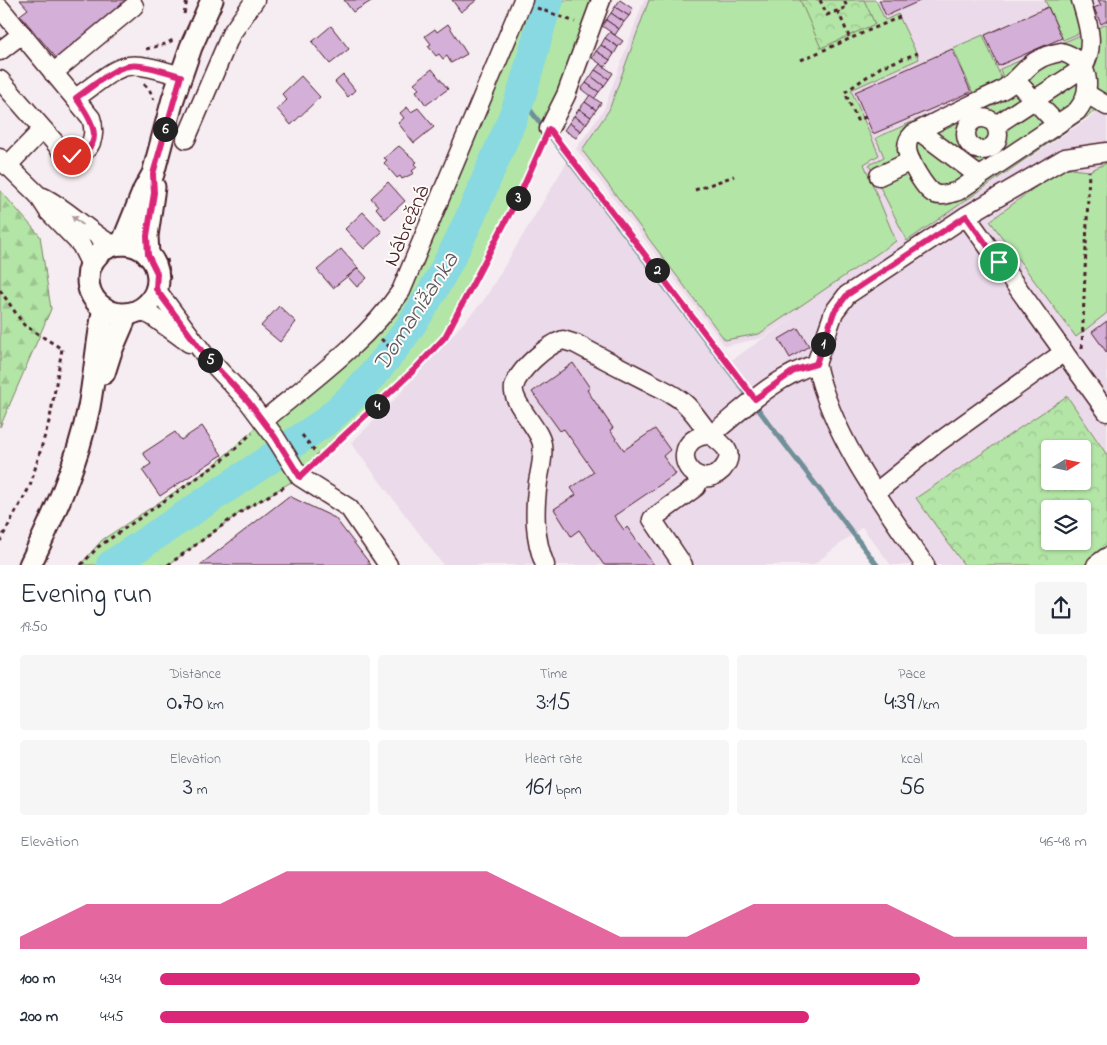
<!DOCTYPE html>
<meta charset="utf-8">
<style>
:root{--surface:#fff;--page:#f6f6f7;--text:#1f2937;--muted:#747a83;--accent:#db2777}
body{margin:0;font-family:"Indie Flower",sans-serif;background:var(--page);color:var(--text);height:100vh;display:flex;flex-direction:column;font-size:19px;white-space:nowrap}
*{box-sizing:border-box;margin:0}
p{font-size:16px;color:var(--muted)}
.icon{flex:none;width:28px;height:28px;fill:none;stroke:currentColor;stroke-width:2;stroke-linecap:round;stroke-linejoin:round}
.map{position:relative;height:565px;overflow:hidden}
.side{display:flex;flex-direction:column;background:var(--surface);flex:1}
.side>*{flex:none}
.needle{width:32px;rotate:80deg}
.fabs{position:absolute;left:1041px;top:440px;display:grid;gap:10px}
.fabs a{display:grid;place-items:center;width:50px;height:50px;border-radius:5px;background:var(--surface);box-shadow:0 1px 4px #0004;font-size:25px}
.pin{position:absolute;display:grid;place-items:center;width:42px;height:42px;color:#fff;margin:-21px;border:2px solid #fff;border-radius:50%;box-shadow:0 1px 5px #0007}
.km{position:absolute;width:25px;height:25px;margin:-12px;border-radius:50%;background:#222;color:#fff;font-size:14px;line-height:25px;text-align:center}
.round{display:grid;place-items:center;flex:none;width:52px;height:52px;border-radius:5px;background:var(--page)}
.overview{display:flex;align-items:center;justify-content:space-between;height:85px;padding:0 20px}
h1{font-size:28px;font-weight:600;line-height:38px}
.stats{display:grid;grid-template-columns:repeat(3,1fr);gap:8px;height:85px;padding:5px 20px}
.stats div{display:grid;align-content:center;border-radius:5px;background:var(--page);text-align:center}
.stats b{font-size:25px;font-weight:600}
.stats small{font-size:14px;font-weight:400}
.stats p{font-size:14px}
.chart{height:140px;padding:10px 20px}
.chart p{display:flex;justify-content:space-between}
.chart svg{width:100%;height:90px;margin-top:5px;fill:var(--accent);opacity:.7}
ul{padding:0 20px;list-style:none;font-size:16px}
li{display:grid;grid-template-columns:80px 60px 1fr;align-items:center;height:38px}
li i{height:12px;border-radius:6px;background:var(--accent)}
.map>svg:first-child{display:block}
.built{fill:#ebdae9;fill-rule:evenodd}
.grass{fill:#b3e5a6;stroke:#7e8268}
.forest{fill:url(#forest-firs);stroke:#7e8268}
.park{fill:url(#park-crowns);stroke:#7e8268;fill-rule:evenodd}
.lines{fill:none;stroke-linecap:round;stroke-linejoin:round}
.stream{stroke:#6f8f98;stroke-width:5}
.river{stroke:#88d9e1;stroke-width:30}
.building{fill:#d4afd7;stroke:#4a1f2b}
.minor-casing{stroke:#4a1f2b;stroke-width:21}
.major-casing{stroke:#4a1f2b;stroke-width:25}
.path{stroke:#4a1f2b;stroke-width:3;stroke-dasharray:4 4;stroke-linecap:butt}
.minor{stroke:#fdfcf7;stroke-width:18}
.major{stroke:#fdfcf7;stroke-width:21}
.oneway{fill:#ac999b}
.route-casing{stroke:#fff;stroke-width:10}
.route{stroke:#db2777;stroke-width:6}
.labels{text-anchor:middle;stroke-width:4;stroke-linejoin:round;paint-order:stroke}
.street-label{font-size:22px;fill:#4a1f2b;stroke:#fdfcf7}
.water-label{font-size:24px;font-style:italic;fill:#5d5762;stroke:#fdfcf7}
</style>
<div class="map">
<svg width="1107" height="565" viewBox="0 0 1107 565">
<defs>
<pattern id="forest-firs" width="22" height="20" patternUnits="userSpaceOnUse" patternTransform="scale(1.25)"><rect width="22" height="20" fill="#b3e5a6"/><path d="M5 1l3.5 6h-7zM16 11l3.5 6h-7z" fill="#9bc48f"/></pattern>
<pattern id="park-crowns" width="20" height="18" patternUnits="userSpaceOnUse" patternTransform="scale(1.25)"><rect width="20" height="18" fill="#b3e5a6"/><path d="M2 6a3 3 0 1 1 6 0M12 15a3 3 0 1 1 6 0" fill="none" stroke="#9bc48f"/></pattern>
</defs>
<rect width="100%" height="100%" fill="#f5edf1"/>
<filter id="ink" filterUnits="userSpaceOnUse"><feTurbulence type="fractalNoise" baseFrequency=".02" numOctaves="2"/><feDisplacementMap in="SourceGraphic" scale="10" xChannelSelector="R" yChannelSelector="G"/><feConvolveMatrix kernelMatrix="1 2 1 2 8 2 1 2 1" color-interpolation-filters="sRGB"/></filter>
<g filter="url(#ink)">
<!-- built -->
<path class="built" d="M644,0H1107V53L1000,69L1004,81L876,138L884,157L869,165L907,240L1107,106V565H891L862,527L813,565H443L351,443L384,411L484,300L573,152L732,360L800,313L762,338L725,346L576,149L604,109ZM1050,449H1082V481H1050ZM1050,509H1082V541H1050Z"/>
<!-- grass -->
<g class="grass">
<polygon points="523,0 603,0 521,192 445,337 415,369 300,477 245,509 168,565 80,565 102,540 211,468 390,307"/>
<polygon points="649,0 876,0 885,20 898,14 919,59 851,90 879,155 864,164 896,241 759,334 725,340 582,150 609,110"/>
<polygon points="1045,0 1073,0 1082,32 1063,40"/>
<polygon points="1107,24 1107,103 907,241 869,165 884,157 876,138 1004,81 1000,69"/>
<polygon points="983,35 1002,80 973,93 953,48"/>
<polygon points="1107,163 1107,313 1076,337 990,221 1061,168 1089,171"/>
</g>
<!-- forest -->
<polygon class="forest" points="0,190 40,236 51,309 0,427"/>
<!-- park -->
<g class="park">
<polygon points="800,0 864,0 875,24 821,48"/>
<path d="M1067,396L1107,455V565H964L916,498ZM1050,449H1082V481H1050ZM1050,509H1082V541H1050Z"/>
</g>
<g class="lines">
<!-- stream -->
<polyline class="stream" points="521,98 877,565"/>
<!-- river -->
<path class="river" d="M111,565L325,422C407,351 451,267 491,168C501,145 512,122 520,98C531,66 537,32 549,0"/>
</g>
<!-- building -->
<g class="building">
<polygon points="20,0 128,0 58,60 20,15 28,9"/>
<polygon points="344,0 373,0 353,12"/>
<polygon points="452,0 477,0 461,12"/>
<polygon points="620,0 633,9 629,16 615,7"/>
<polygon points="879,0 922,0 886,16"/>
<polygon points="1098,0 1107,0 1107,21 1101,24 1094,8 1101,5"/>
<polygon points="615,7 629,16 624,22 611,13"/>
<polygon points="1048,7 1062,38 998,66 985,35"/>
<polygon points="611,13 624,22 619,29 606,20"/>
<polygon points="606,20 619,29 615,35 602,26"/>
<polygon points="448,24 467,54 451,63 447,56 443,59 439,54 436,56 428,46 431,44 425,36 435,29 437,32"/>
<polygon points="331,26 349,49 330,64 312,42"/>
<polygon points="610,32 623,41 618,47 605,38"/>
<polygon points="605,38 618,47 614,54 601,45"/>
<polygon points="601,45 614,54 610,60 596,51"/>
<polygon points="952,49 971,92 873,134 855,92"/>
<polygon points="596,51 610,60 605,67 592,58"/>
<polygon points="600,64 613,73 609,79 595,70"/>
<polygon points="432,69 448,89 426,105 416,91 419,89 414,83"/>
<polygon points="595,70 609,79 604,86 591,76"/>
<polygon points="343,75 355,90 348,97 335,82"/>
<polygon points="301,76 320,97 291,125 277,109 287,100 282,94"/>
<polygon points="591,76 604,86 599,92 586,83"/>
<polygon points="586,83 599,92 594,99 581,89"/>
<polygon points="590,95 601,103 596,110 585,102"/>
<polygon points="585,102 596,110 591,117 579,109"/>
<polygon points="407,107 411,112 418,108 434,127 414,143 398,123 404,118 400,113"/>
<polygon points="579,109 591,117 586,124 574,116"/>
<polygon points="574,116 586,124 581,131 569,123"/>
<polygon points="569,123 581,131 576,138 564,130"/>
<polygon points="399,146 417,162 414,164 417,167 412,171 414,173 402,179 400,176 397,178 384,163 387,160 384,158"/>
<polygon points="388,182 405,201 385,219 376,208 378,206 371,198"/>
<polygon points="363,212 382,232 364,249 345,229"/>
<polygon points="341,249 358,268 333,288 317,270"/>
<polygon points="358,268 367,278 357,287 348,277"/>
<polygon points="279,306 296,322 280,342 261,326"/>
<polygon points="1107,321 1107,353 1092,332"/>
<polygon points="798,328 809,346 790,358 779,339"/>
<polygon points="573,363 590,388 587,390 613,428 610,430 624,450 655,429 670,450 663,456 676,474 614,516 624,530 627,527 654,565 604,565 579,530 571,536 554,509 576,495 571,488 594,472 564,429 560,431 532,392"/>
<polygon points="202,426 222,455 160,496 142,470 151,464 143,453 175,432 181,440"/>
<polygon points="289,496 335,518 371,565 200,565"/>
</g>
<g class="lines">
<defs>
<g id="minor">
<path d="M0,8L91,118C98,138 88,161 64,153L0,80"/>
<polyline points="0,51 22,34"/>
<path d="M1061,52C1090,59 1094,90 1077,111L958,191C951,193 942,197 935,194C925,191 907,158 907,148C907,141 909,138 913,134C942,118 971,105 1000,91C1027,77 1023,59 1061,52Z"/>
<polyline points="53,73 134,6"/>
<polyline points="1015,80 1057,124"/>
<polyline points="1087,94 1107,106"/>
<path d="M76,98C126,62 121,58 181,76"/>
<circle cx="982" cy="134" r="16"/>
<path d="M996,125L1083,68C1096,45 1088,24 1081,0"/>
<polyline points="549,129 566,95 601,0"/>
<polyline points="919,131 979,176"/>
<polyline points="186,139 231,34 255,0"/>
<polyline points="0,158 38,195 49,212 81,245 91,265"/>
<polyline points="7,166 42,130"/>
<polyline points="879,176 911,161"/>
<path d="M43,197C69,210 88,232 114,246"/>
<polyline points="966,216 1107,412"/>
<polyline points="156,289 204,354 248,401 275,437 300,477 349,508 388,565"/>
<polyline points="139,310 152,316 189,343"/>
<path d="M816,364C833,438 882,503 925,565"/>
<path d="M263,421C310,382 367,341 401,291L523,0"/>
<polyline points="875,493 936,444 1064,352"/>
<path d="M545,565C534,538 534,511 538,482C540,470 544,457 542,444C539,427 511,403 514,387C518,370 547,345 563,340L576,344C600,357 623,369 647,381C659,388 673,393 683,402C694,411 701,424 710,434C721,444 738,451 722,470C717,475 709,479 702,477C677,471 679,434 711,435C744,408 776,376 816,364L834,312L847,295L966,216L1065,158L1107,152"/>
<polyline points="683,565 652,519 696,487 701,477"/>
<polyline points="1096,565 1107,557"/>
</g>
<g id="major">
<polyline points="122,244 144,190 153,174 173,99 191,47 212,0"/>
<circle cx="123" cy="279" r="35"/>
<polyline points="148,255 147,236 154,187"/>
<polyline points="104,373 111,351 127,314"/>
<path d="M30,565C54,515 78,462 89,407C95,374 97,341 104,308"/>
</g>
</defs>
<!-- minor casing -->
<use href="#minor" class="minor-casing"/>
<!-- major casing -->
<use href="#major" class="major-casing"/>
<!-- path -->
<g class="path">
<polyline points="820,0 827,15 847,7 844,0"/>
<polyline points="537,8 575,22"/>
<polyline points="838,11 850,39"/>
<polyline points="184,14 187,0"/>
<polyline points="146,49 165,44 173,40"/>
<polyline points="801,60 902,16"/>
<polyline points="144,84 149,89 154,100"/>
<polyline points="866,117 857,120 845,92 881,67 918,53"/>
<polyline points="558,141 745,386"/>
<polyline points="695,190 734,176"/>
<polyline points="167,259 170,280"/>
<polyline points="0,290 24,325 62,349 50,418 30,486 0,541"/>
<polyline points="381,339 394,351"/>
<polyline points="1082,348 1089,171"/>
<polyline points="302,435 321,459"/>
<polyline points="313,466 415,369 445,337 521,192 542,144"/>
<polyline points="81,565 98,547 223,460 252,433"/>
<polyline points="168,565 245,509 286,486"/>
</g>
<!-- minor -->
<use href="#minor" class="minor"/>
<!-- major -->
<use href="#major" class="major"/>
</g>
<!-- one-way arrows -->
<defs><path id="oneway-solid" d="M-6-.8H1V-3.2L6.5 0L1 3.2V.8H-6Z" transform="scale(1.25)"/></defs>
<use class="oneway" href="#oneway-solid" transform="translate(77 220) rotate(-140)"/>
</g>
<g class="lines" filter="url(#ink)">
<defs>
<path id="route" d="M72,156C110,147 90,117 76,98C126,62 121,58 181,76L153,174L154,193L147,236L148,255L157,273L156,289L204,354L248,401L275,437L300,477L414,370L445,337L521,192L549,129L755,399L795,370L816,364L834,312L847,295L966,216L999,262"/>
</defs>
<!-- route casing -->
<use href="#route" class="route-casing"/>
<!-- route -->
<use href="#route" class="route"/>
</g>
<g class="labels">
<!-- street labels -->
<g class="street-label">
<text transform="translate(405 225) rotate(-67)" y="8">Nábrežná</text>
</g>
<!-- water labels -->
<g class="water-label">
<text transform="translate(415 311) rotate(-57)" y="8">Domanižanka</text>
</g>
</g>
</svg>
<div class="fabs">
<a><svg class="needle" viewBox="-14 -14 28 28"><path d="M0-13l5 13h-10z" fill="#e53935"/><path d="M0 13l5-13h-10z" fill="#747a83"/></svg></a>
<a><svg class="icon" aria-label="layers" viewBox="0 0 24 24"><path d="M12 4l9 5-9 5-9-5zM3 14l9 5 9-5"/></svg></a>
</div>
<div class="pin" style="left:999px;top:262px;background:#1e9e55"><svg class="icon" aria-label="arrive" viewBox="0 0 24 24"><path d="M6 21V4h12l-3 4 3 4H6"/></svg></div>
<div class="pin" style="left:72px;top:156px;background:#d93025"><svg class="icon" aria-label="check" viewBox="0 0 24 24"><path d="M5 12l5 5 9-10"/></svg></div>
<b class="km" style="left:823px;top:344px">1</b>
<b class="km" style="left:657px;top:270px">2</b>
<b class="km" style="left:518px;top:198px">3</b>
<b class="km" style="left:377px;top:406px">4</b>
<b class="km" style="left:210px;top:360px">5</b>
<b class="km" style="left:165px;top:129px">6</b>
</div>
<section class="side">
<div class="overview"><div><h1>Evening run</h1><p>19:50</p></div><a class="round"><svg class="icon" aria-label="share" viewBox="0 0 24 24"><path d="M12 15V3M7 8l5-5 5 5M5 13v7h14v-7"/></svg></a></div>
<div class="stats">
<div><p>Distance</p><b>0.70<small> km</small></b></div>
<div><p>Time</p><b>3:15</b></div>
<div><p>Pace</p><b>4:39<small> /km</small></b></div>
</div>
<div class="stats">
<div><p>Elevation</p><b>3<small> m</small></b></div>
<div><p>Heart rate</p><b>161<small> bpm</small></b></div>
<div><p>kcal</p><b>56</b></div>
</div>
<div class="chart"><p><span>Elevation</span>46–48 m</p>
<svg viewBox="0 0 160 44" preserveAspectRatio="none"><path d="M0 44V38L10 22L20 22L30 22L40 6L50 6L60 6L70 6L80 22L90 38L100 38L110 22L120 22L130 22L140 38L150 38L160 38V44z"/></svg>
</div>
<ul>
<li><b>100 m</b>4:34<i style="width:82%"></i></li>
<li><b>200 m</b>4:45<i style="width:70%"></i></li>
</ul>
</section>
